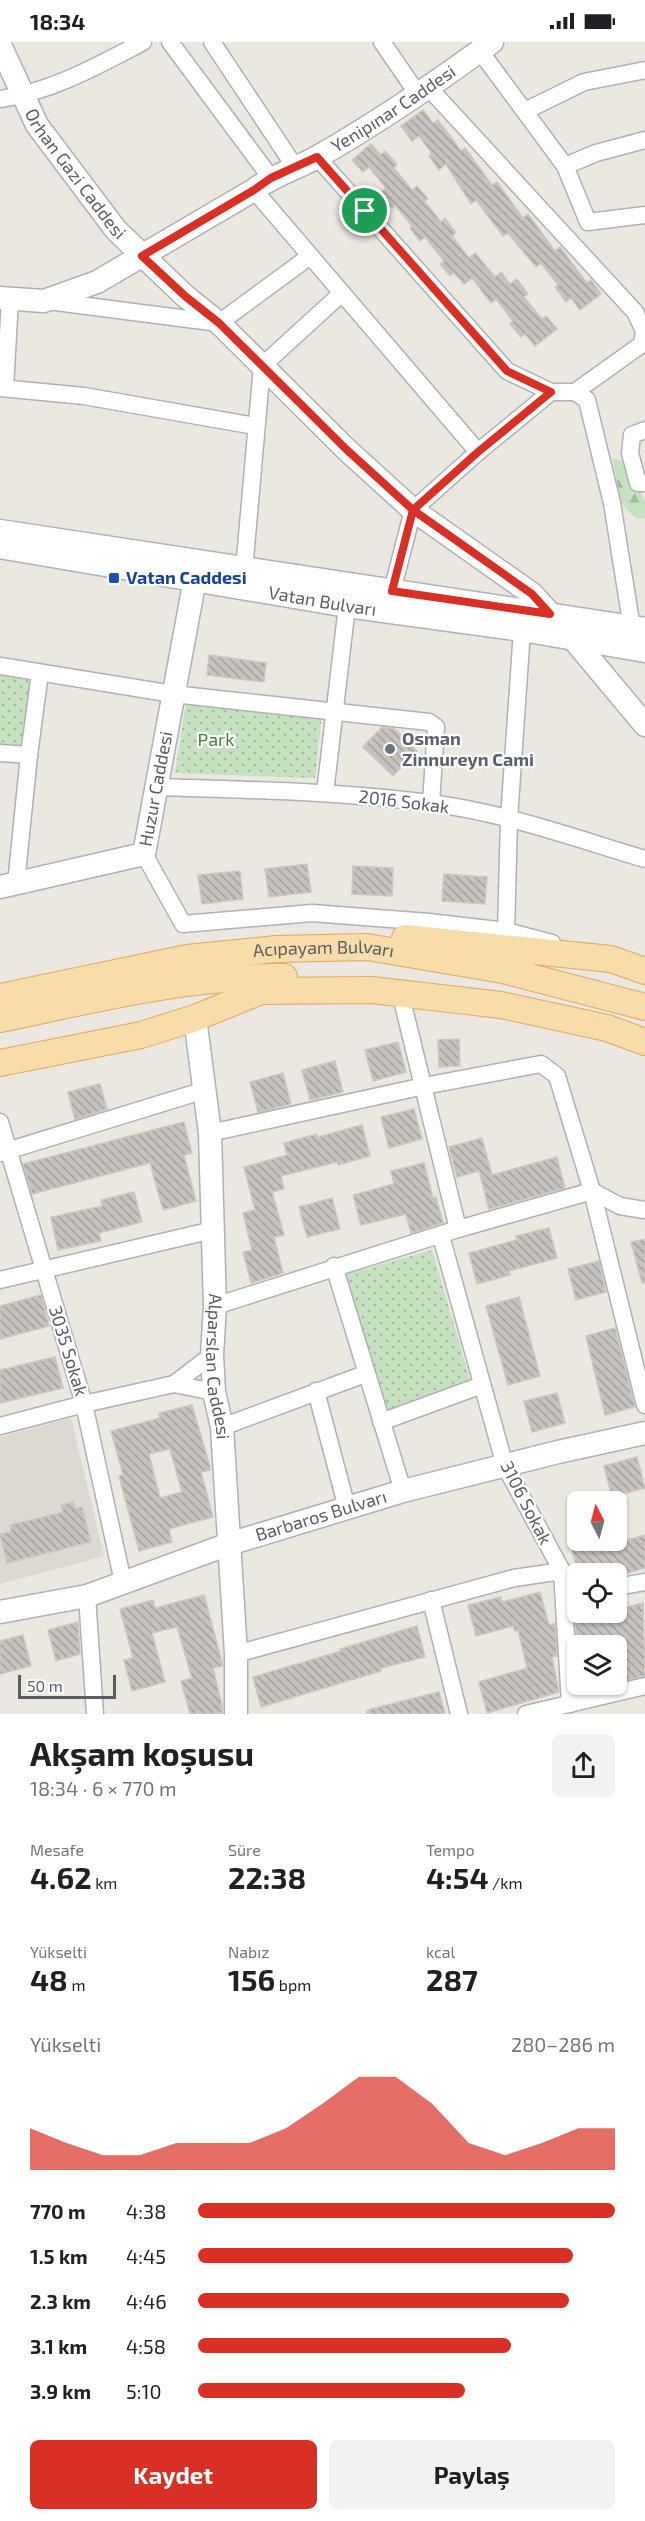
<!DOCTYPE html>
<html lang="tr">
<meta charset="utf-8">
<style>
:root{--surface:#fff;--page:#f2f2f2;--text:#202124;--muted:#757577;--accent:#d93025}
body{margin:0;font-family:"Exo 2",sans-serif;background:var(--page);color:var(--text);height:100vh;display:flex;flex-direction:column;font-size:22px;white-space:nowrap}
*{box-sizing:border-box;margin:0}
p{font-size:20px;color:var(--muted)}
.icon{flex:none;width:33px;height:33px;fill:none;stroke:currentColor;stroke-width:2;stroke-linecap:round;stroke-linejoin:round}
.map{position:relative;height:1672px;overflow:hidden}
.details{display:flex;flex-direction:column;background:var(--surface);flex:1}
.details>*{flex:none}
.needle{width:39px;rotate:354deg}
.tools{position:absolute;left:567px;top:1449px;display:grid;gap:12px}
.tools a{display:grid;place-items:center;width:60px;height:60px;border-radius:9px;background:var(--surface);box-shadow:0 2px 4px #0004;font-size:30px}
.scale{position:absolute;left:18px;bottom:15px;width:98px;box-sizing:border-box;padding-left:6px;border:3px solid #595e60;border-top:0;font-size:16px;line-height:21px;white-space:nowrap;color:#595e60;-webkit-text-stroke:4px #fff;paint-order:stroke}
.pin{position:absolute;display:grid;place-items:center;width:51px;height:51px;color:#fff;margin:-26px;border:3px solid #fff;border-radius:50%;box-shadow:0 2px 6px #0007}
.round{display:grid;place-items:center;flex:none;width:63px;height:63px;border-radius:9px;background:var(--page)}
.overview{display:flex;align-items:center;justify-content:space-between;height:102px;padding:0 30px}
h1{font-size:33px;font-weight:700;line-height:45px}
.stats{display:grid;grid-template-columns:repeat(3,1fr);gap:9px;height:102px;padding:6px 30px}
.stats div{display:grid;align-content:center}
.stats b{font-size:30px;font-weight:700}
.stats small{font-size:16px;font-weight:400}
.stats p{font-size:16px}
.chart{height:168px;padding:12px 30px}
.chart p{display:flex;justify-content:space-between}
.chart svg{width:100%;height:108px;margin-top:6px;fill:var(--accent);opacity:.7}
.button{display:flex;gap:12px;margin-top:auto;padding:12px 30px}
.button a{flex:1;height:69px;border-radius:9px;background:var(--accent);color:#fff;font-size:24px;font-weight:700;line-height:69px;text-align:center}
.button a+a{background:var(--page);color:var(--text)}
ul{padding:0 30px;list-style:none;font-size:20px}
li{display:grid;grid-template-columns:96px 72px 1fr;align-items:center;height:45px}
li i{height:15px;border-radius:8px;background:var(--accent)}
.status{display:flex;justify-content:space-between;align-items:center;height:42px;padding:0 30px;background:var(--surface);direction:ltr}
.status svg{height:16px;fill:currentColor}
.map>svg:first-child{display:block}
.education{fill:#ded8d2}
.forest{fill:url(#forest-firs)}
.park{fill:url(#park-dots)}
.building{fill:url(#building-back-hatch);stroke:#cfc7c0;stroke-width:1.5;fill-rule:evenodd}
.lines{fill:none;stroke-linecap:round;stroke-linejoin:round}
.street-casing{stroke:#aeb2b5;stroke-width:19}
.secondary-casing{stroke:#adb2b5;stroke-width:25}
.primary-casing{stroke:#e5a760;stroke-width:28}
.street{stroke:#fff;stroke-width:16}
.secondary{stroke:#fff;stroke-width:22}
.primary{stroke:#f8dca9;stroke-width:26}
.route-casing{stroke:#fff;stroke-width:12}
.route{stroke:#d93025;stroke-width:8}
.transit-dot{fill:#1a4fb4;stroke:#fff;stroke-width:2}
.worship-dot{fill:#6b7280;stroke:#fff;stroke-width:2}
.labels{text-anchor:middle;stroke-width:4.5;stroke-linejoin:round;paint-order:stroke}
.street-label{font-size:18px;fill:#595e60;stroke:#fff}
.transit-label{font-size:18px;font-weight:bold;fill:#164399;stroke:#fff;text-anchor:start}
.worship-label{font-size:18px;font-weight:bold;fill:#5b616d;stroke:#fff;text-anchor:start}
.park-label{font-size:18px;fill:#447e3a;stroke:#fff}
</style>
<div class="status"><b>18:34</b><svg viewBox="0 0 49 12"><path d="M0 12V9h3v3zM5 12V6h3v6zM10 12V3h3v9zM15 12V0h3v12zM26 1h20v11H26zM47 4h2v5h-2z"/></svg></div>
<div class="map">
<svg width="645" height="1672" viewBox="0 0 645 1672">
<defs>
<pattern id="forest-firs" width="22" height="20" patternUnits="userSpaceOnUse" patternTransform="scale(1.5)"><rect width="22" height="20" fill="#c5e1bf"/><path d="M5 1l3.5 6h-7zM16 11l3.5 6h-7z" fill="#a3ba9f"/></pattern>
<pattern id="park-dots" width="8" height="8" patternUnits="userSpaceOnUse" patternTransform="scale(1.5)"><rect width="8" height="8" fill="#c5e1bf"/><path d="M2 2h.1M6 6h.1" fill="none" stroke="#a3ba9f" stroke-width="1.8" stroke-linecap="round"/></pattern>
<pattern id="building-back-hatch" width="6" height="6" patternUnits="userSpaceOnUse" patternTransform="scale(1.5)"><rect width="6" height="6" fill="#c6c2be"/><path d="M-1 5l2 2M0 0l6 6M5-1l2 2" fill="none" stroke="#a4a19e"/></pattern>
</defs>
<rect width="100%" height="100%" fill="#ebe7e1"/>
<!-- education -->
<polygon class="education" points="71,1376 104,1514 0,1542 0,1395"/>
<!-- forest -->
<polygon class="forest" points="612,416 620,419 632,418 643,456 645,457 645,476 637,477 622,463"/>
<!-- park -->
<g class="park">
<polygon points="0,633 28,637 32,648 23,703 0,703"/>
<polygon points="186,661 322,671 315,736 175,731"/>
<polygon points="432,1208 470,1338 467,1343 383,1374 341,1234"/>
</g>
<!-- building -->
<g class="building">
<polygon points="423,68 433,81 438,78 461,109 465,106 492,143 497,140 523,176 528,172 555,209 560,205 587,241 591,238 601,252 580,268 571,256 566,260 555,245 558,243 541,221 536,225 508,191 503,194 476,158 471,162 446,122 439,128 429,114 432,112 419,94 412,99 401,84"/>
<polygon points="371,102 381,113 385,109 397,122 394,126 412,148 417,144 428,157 424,159 441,180 445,176 456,191 452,194 469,216 475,211 495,235 501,230 510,242 517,237 528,252 524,255 542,277 546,274 557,287 535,304 525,292 521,295 510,282 513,279 496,257 491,261 472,236 464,242 454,231 450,234 440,222 444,219 425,195 420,199 410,186 412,184 395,163 392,166 380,151 386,146 369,125 363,130 352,118"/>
<polygon points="209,613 266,621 264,640 207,633"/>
<polygon points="382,685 395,687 417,709 393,734 363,705"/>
<polygon points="307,822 311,850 269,855 265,827"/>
<polygon points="353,824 393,826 392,854 352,852"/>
<polygon points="240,829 243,857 202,862 198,833"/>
<polygon points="444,832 487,835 485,862 442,859"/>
<polygon points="459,997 460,1024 439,1025 438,998"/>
<polygon points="398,1000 406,1030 373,1039 365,1008"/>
<polygon points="335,1019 343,1050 310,1058 302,1028"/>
<polygon points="283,1031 291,1062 258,1070 250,1040"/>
<polygon points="100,1042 107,1067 75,1077 68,1050"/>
<polygon points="414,1067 422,1097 389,1106 381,1075"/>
<polygon points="184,1080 192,1111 184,1113 196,1159 163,1168 150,1121 32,1152 23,1122"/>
<polygon points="362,1083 370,1114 338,1123 337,1120 281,1134 284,1147 272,1150 284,1193 274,1195 283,1231 251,1241 243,1210 252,1208 243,1171 255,1168 244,1125 287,1113 284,1101 317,1092 318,1095"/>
<polygon points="482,1096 492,1133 557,1115 565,1146 489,1167 479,1129 457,1135 449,1105"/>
<polygon points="424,1121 433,1156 436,1155 443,1181 411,1191 406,1172 361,1183 353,1153 394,1142 391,1129"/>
<polygon points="134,1150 142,1180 99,1191 101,1199 58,1208 51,1175 102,1164 101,1158"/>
<polygon points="332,1156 340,1187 307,1195 299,1165"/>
<polygon points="549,1186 557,1216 509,1229 510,1233 477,1242 469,1211 517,1198 516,1194"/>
<polygon points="645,1197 645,1240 642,1241 631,1200"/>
<polygon points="599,1219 606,1250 576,1258 568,1227"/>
<polygon points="41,1253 49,1284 0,1297 0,1264"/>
<polygon points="519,1255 540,1334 508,1343 486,1264"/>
<polygon points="615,1286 635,1365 605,1373 586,1294"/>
<polygon points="55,1315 63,1346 0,1361 0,1328"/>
<polygon points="557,1351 565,1381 532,1390 524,1359"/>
<path d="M192,1363L211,1428L201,1430L213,1475L169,1487L172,1500L139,1509L119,1434L123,1433L111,1389L160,1376L159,1371ZM170,1407L182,1450L160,1456L149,1412Z"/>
<polygon points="637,1415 645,1446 612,1455 604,1424"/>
<polygon points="73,1460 75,1467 82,1465 91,1500 7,1521 0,1492 11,1490 10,1483 63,1470 61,1463"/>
<polygon points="645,1493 645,1526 623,1532 622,1528 608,1532 578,1532 572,1508 605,1499 606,1504"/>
<polygon points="540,1550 549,1583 555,1582 557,1614 552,1615 559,1650 487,1671 479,1640 527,1626 518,1588 515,1589 513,1584 476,1594 468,1563 501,1555 502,1560"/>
<polygon points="204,1553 222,1620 222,1624 213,1626 222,1663 222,1672 190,1672 181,1639 192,1636 177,1585 152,1591 165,1640 132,1649 124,1618 133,1616 120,1567 153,1558 155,1566"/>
<polygon points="643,1561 645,1634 616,1640 616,1598 596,1604 578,1604 577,1609 575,1576 597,1570 616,1570 616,1568"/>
<polygon points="78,1580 80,1612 56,1619 48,1588"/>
<polygon points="417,1584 425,1615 381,1626 381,1629 261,1665 253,1635 341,1609 340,1607"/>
<polygon points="23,1593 31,1624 0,1632 0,1599"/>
<polygon points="439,1650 445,1672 367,1672 367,1668"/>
</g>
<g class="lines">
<defs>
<g id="street">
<polyline points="170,0 271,136"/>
<polyline points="212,0 295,125"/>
<polyline points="382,0 417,51"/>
<polyline points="480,9 565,124 588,180 645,173"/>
<polyline points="428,45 635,270 644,289 642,302 575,350"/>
<path d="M0,57C51,50 97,24 143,0"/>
<polyline points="525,69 584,40 645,28"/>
<polyline points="317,115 507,329 551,350 575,350"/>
<polyline points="565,124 596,111 645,98"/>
<polyline points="254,148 478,410"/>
<polyline points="48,259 219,281 310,214"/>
<polyline points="0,346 84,354 255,384"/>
<polyline points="5,346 10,257"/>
<polyline points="575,350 587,358 612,461 632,586"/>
<polyline points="645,388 632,393 630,411 638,441 645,441"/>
<polyline points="244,528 262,324 342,251"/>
<polyline points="392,549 413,468 478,410 551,350"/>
<polyline points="0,624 173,652 429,680 436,685 431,761"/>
<polyline points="0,711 29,713"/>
<path d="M157,745C248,748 339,749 429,761C503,770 574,796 645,817"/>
<polyline points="325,751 347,564"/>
<polyline points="144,812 183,882 312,871 429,880 506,889 552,901"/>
<polyline points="16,842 29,713 40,631"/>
<polyline points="506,889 509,777 522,588"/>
<polyline points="400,950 458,1187"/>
<polyline points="0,1080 84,1362 123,1540"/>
<polyline points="210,1091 424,1044 541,1022 557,1034 592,1149 645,1363"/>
<polyline points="0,1111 205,1048"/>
<polyline points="592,1149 620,1164 645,1168"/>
<polyline points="441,1194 505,1424 562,1529 570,1662"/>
<polyline points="334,1224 403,1449"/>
<polyline points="0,1238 213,1188"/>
<polyline points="215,1264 458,1187 592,1149"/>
<polyline points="174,1342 212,1313"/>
<polyline points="316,1349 347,1466"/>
<polyline points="381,1380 482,1343"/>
<polyline points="0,1384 84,1362 174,1342 214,1350"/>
<polyline points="222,1385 365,1332"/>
<polyline points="616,1545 645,1540"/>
<polyline points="87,1554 95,1672"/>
<polyline points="431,1558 459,1672"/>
<polyline points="236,1612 514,1536 562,1529"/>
<polyline points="526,1672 645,1644"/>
</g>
<g id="secondary">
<path id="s1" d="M0,3L37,83L116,188L185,254L219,281L347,408L413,468L532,552L574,598L645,683"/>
<path id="s2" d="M0,256L44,259L97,240L254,148C275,132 297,127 319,114C379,80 437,40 492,0"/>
<polyline points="0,489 645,587"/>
<path id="s3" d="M0,505L347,564L522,588L645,609"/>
<path id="s4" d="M0,845L144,812L195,537"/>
<path id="s5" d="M195,976L210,1091L215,1264L212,1313L214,1350L222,1385L236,1612V1672"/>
<path id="s6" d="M0,1570L87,1554L229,1502L403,1449L558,1410L645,1391"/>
</g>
<g id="primary">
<polyline points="405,896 611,917 645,929"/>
<path id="s7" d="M0,955L187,916L276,907L367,905L503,928L645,965"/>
<path d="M0,977C93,958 188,933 284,935"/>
<polyline points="0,1021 141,993 195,976 261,949 372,948 501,963 607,986 645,1000"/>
</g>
</defs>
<!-- street casing -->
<use href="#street" class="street-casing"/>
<!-- secondary casing -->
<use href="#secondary" class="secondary-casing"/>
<!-- primary casing -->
<use href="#primary" class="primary-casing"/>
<!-- street -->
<use href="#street" class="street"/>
<!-- secondary -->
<use href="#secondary" class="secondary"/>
<!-- primary -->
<use href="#primary" class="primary"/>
</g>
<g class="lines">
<defs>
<polyline id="route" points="365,169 317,115 271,136 254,148 142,214 185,254 219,281 347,408 413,468 532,552 550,572 392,549 413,468 478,410 551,350 507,329 365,169"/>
</defs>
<!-- route casing -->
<use href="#route" class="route-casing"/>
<!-- route -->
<use href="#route" class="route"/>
</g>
<!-- markers -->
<rect class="transit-dot" x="108" y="530" width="12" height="12" rx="3"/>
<circle class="worship-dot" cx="390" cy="707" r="6"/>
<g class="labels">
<!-- street labels -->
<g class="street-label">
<text dy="6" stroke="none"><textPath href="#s2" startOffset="444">Yenipınar Caddesi</textPath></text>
<text dy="6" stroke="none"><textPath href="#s1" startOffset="150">Orhan Gazi Caddesi</textPath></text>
<text dy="6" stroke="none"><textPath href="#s3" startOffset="327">Vatan Bulvarı</textPath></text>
<text dy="6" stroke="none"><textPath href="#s4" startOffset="214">Huzur Caddesi</textPath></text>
<text transform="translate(404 760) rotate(7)" y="6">2016 Sokak</text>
<text dy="6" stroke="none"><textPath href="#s7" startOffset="328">Acıpayam Bulvarı</textPath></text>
<text transform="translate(68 1309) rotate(73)" y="6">3035 Sokak</text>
<text dy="6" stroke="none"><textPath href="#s5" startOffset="350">Alparslan Caddesi</textPath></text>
<text transform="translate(526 1461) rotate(63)" y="6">3106 Sokak</text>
<text dy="6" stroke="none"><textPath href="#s6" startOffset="336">Barbaros Bulvarı</textPath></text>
</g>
<!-- transit labels -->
<g class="transit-label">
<text x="126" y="542">Vatan Caddesi</text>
</g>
<!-- worship labels -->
<g class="worship-label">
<text x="402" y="703">Osman<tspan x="402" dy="21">Zinnureyn Cami</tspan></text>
</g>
<!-- park labels -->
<g class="park-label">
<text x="216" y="704">Park</text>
</g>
</g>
</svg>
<div class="tools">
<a><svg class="needle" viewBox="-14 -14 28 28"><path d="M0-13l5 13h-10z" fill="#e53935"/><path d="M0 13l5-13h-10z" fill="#757577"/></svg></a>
<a><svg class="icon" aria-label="locate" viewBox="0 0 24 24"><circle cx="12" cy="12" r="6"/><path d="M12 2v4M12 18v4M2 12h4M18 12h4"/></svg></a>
<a><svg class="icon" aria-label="layers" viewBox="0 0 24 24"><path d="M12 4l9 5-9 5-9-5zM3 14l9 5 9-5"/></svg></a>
</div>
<div class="scale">50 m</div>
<div class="pin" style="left:365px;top:169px;background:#1e9e55"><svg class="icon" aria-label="arrive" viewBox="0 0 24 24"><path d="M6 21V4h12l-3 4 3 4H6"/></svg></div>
</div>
<section class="details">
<div class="overview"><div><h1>Akşam koşusu</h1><p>18:34 · 6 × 770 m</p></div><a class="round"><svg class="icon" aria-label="share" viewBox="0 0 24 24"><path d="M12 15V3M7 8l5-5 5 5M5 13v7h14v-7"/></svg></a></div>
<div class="stats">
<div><p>Mesafe</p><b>4.62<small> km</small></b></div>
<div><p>Süre</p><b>22:38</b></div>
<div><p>Tempo</p><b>4:54<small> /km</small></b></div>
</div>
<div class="stats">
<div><p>Yükselti</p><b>48<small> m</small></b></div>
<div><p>Nabız</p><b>156<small> bpm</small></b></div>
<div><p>kcal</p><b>287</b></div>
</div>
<div class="chart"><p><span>Yükselti</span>280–286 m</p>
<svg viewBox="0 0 160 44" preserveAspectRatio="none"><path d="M0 44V27L10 33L20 38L30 38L40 33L50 33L60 33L70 27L80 17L90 6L100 6L110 17L120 33L130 38L140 33L150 27L160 27V44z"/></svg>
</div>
<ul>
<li><b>770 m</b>4:38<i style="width:100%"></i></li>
<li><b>1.5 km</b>4:45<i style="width:90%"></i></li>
<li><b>2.3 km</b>4:46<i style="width:89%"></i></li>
<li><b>3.1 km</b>4:58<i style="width:75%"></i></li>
<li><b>3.9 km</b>5:10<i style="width:64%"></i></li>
</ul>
<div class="button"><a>Kaydet</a><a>Paylaş</a></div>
</section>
